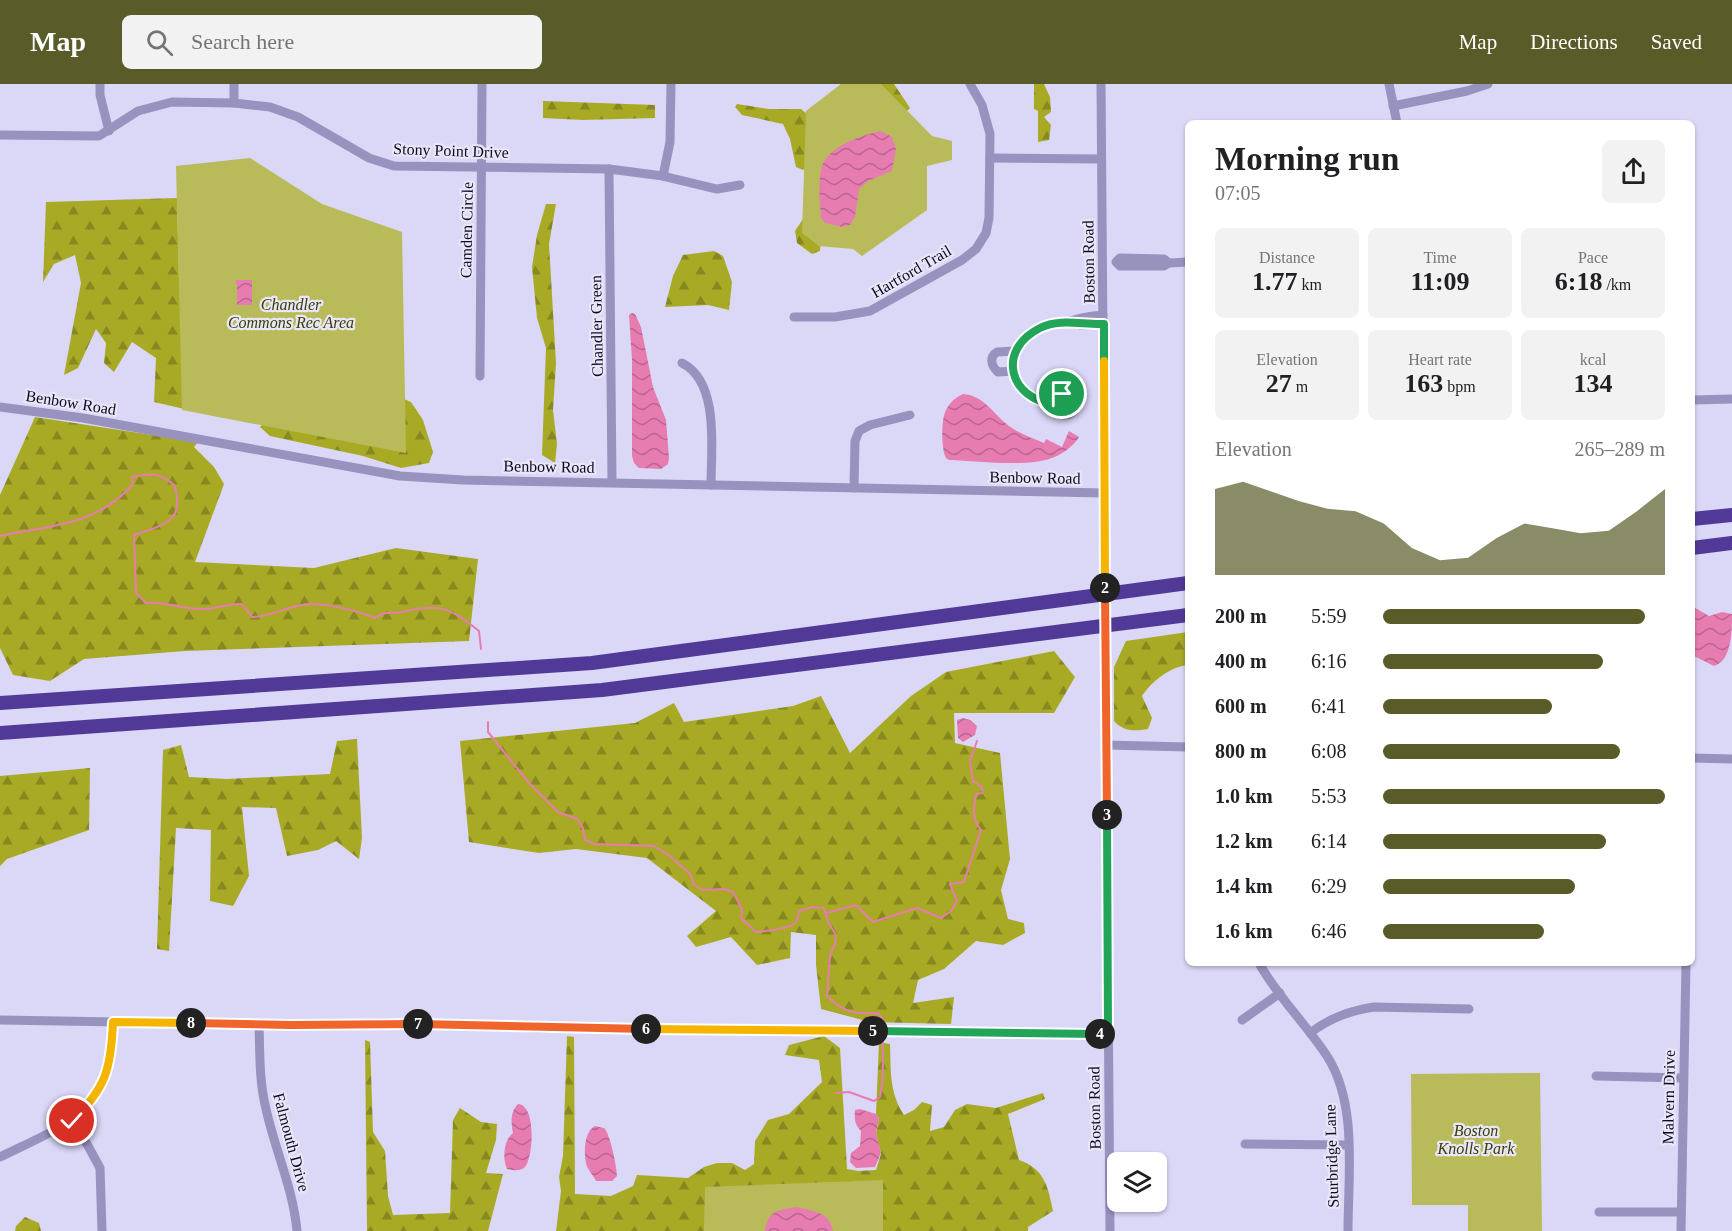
<!DOCTYPE html>
<meta charset="utf-8">
<style>
:root{--surface:#fff;--page:#f2f2f2;--text:#202124;--muted:#757577;--accent:#595b28}
body{margin:0;font-family:"Times New Roman",serif;background:var(--page);color:var(--text);height:100vh;display:flex;flex-direction:column;font-size:22px;white-space:nowrap}
*{box-sizing:border-box;margin:0}
p{font-size:20px;color:var(--muted)}
.icon{flex:none;width:33px;height:33px;fill:none;stroke:currentColor;stroke-width:2;stroke-linecap:round;stroke-linejoin:round}
.map{position:relative;flex:1;overflow:hidden}
.side{position:absolute;left:1185px;top:36px;width:510px;height:846px;display:flex;flex-direction:column;background:var(--surface);border-radius:9px;box-shadow:0 2px 4px #0004}
.side>*{flex:none}
.buttons{position:absolute;left:1107px;top:1068px;display:grid;gap:12px}
.buttons a{display:grid;place-items:center;width:60px;height:60px;border-radius:9px;background:var(--surface);box-shadow:0 2px 4px #0004;font-size:30px}
.pin{position:absolute;display:grid;place-items:center;width:51px;height:51px;color:#fff;margin:-26px;border:3px solid #fff;border-radius:50%;box-shadow:0 2px 6px #0007}
.km{position:absolute;width:30px;height:30px;margin:-15px;border-radius:50%;background:#222;color:#fff;font-size:16px;line-height:30px;text-align:center}
.round{display:grid;place-items:center;flex:none;width:63px;height:63px;border-radius:9px;background:var(--page)}
.head{display:flex;align-items:center;justify-content:space-between;height:102px;padding:0 30px}
h1{font-size:33px;font-weight:600;line-height:45px}
.stats{display:grid;grid-template-columns:repeat(3,1fr);gap:9px;height:102px;padding:6px 30px}
.stats div{display:grid;align-content:center;border-radius:9px;background:var(--page);text-align:center}
.stats b{font-size:26px;font-weight:600}
.stats small{font-size:16px;font-weight:400}
.stats p{font-size:16px}
.chart{height:168px;padding:12px 30px}
.chart p{display:flex;justify-content:space-between}
.chart svg{width:100%;height:108px;margin-top:6px;fill:var(--accent);opacity:.7}
ul{padding:0 30px;list-style:none;font-size:20px}
li{display:grid;grid-template-columns:96px 72px 1fr;align-items:center;height:45px}
li i{height:15px;border-radius:8px;background:var(--accent)}
header{display:flex;align-items:center;gap:36px;box-sizing:border-box;height:84px;padding:0 30px;background:var(--accent);color:#fff}
header strong{font-size:28px}
nav{display:flex;gap:33px;margin-inline-start:auto;font-size:21px}
.search{width:420px;height:54px;background:var(--page);display:flex;align-items:center;gap:15px;box-sizing:border-box;padding:0 21px;border-radius:9px;color:var(--muted);font-size:22px}
.map>svg:first-child{display:block}
.forest{fill:url(#forest-firs)}
.green{fill:#b9bb5a}
.water{fill:url(#water-waves)}
.lines{fill:none;stroke-linecap:round;stroke-linejoin:round}
.stream{stroke:#e77cb1;stroke-width:2}
.minor{stroke:#9892bf;stroke-width:9}
.highway{stroke:#513a97;stroke-width:14}
.split-1-casing{stroke:#fff;stroke-width:12}
.split-2-casing{stroke:#fff;stroke-width:12}
.split-3-casing{stroke:#fff;stroke-width:12}
.split-4-casing{stroke:#fff;stroke-width:12}
.split-5-casing{stroke:#fff;stroke-width:12}
.split-6-casing{stroke:#fff;stroke-width:12}
.split-7-casing{stroke:#fff;stroke-width:12}
.split-8-casing{stroke:#fff;stroke-width:12}
.split-9-casing{stroke:#fff;stroke-width:12}
.split-1{stroke:#22a559;stroke-width:8}
.split-2{stroke:#f5b400;stroke-width:8}
.split-3{stroke:#f0652b;stroke-width:8}
.split-4{stroke:#22a559;stroke-width:8}
.split-5{stroke:#22a559;stroke-width:8}
.split-6{stroke:#f5b400;stroke-width:8}
.split-7{stroke:#f0652b;stroke-width:8}
.split-8{stroke:#f0652b;stroke-width:8}
.split-9{stroke:#f5b400;stroke-width:8}
.labels{text-anchor:middle;stroke-width:4.5;stroke-linejoin:round;paint-order:stroke}
.street-label{font-size:16px;fill:#100925;stroke:#e8e6f7}
.park-label{font-size:16px;font-style:italic;fill:#3b3c06;stroke:#e8e6f7}
</style>
<header>
<strong>Map</strong>
<div class="search"><svg class="icon" aria-label="search" viewBox="0 0 24 24"><circle cx="10" cy="10" r="6"/><path d="M15 15l6 6"/></svg>Search here</div>
<nav><a>Map</a><a>Directions</a><a>Saved</a></nav>
</header>
<div class="map">
<svg width="1732" height="1147" viewBox="0 0 1732 1147">
<defs>
<pattern id="forest-firs" width="22" height="20" patternUnits="userSpaceOnUse" patternTransform="scale(1.5)"><rect width="22" height="20" fill="#a8aa25"/><path d="M5 1l3.5 6h-7zM16 11l3.5 6h-7z" fill="#878920"/></pattern>
<pattern id="water-waves" width="16" height="10" patternUnits="userSpaceOnUse" patternTransform="scale(1.5)"><rect width="16" height="10" fill="#e77cb1"/><path d="M0 5q4-4 8 0t8 0" fill="none" stroke="#ba6490"/></pattern>
</defs>
<rect width="100%" height="100%" fill="#dad7f7"/>
<!-- forest -->
<g class="forest">
<polygon points="841,0 894,0 910,24 907,27 839,2"/>
<polygon points="1034,0 1044,0 1050,13 1051,28 1044,33 1051,41 1049,56 1038,58 1038,27 1034,25"/>
<polygon points="543,17 655,21 655,34 583,36 543,34"/>
<polygon points="737,20 769,25 801,25 816,38 809,81 803,86 796,83 790,55 783,40 742,31 735,23"/>
<polygon points="177,114 179,194 224,334 154,318 156,274 132,258 114,288 104,279 106,259 96,245 78,284 64,291 81,199 75,171 54,180 43,198 46,118"/>
<polygon points="546,120 556,120 549,160 556,279 553,326 557,360 555,379 542,371 546,264 537,234 532,183 537,151"/>
<polygon points="811,123 821,154 820,167 812,170 797,159 795,147"/>
<polygon points="714,167 723,172 732,198 729,226 708,221 665,223 673,192 683,171"/>
<polygon points="397,312 411,318 423,336 433,368 429,379 401,384 363,372 270,352 260,343 269,335"/>
<polygon points="35,333 198,358 194,363 214,383 224,400 195,478 314,484 396,464 478,475 469,557 185,567 84,575 50,597 13,591 0,564 0,411"/>
<path d="M1188,548V581C1170,583 1152,597 1142,612L1152,634L1148,645C1134,647 1124,648 1114,637V583L1126,557Z"/>
<polygon points="1054,567 1075,593 1054,629 954,629 955,659 1000,669 1010,775 1001,806 1008,835 1024,839 1025,849 1003,861 976,857 944,885 918,896 913,919 954,913 951,940 870,938 821,925 816,881 816,851 791,848 790,874 757,881 731,853 696,863 687,852 716,827 647,774 576,765 539,769 469,758 460,657 635,639 674,619 684,638 793,622 821,612 850,669 911,612 946,588"/>
<polygon points="357,655 362,754 359,775 336,757 318,766 287,772 276,724 242,723 249,792 233,822 210,817 211,746 176,744 169,867 157,865 163,666 181,661 189,693 227,695 330,690 337,657"/>
<polygon points="90,684 89,746 7,775 0,782 0,692"/>
<path d="M567,952L574,953L575,1110L611,1112L633,1102L637,1091L688,1094L704,1083L717,1079H732L745,1086L754,1080L755,1057L768,1036L789,1030L822,998L819,976L785,971L789,961L824,952L840,964L847,1085L858,1087L876,1086L881,1070L876,1049L879,1034L876,1030L879,958L890,960C891,987 889,1008 904,1031L914,1026L922,1018L932,1021L930,1047L944,1043L955,1026L967,1020L996,1024L1043,1009L1045,1015L1008,1030L1019,1076C1045,1085 1048,1103 1053,1127L1028,1143V1147H883V1118L765,1147H556L561,1107L559,1093L563,1072Z"/>
<polygon points="365,956 370,958 373,1048 385,1067 388,1112 393,1131 450,1129 453,1036 460,1024 481,1038 497,1040 496,1056 486,1089 503,1090 488,1147 367,1147"/>
<polygon points="25,1133 39,1139 41,1147 15,1147 16,1142"/>
</g>
<!-- green -->
<g class="green">
<polygon points="841,0 881,0 932,52 952,57 952,76 927,82 927,126 862,172 853,165 819,162 802,149 806,27"/>
<polygon points="250,74 322,120 402,148 406,369 182,326 176,82"/>
<polygon points="1540,989 1542,1147 1468,1147 1468,1121 1412,1121 1411,990"/>
<polygon points="883,1096 883,1147 704,1147 705,1103"/>
</g>
<!-- water -->
<g class="water">
<path d="M881,47L892,53L896,65L892,87L868,97L859,105L855,133L850,141L843,143L825,139L821,134C820,119 818,101 821,86C824,64 861,51 881,47Z"/>
<polygon points="235,196 252,196 252,221 237,221 237,201"/>
<polygon points="632,229 635,230 641,243 653,303 666,336 669,374 668,380 661,385 639,384 634,379 632,372 632,276 629,231"/>
<path d="M963,310C984,311 994,331 1009,342C1020,350 1032,354 1044,359L1046,355L1062,363L1069,347L1079,353C1073,363 1060,372 1049,375C1024,383 977,377 949,376L946,374C941,365 941,335 946,326C950,318 955,314 963,310Z"/>
<path d="M1692,522L1709,532L1722,528L1732,530C1732,546 1732,577 1714,582L1692,571Z"/>
<polygon points="963,634 970,636 977,642 975,651 963,658 958,654 957,636"/>
<path d="M518,1020C537,1021 533,1075 525,1083C520,1088 513,1086 507,1085C502,1074 504,1056 513,1049C511,1039 510,1028 518,1020Z"/>
<path d="M860,1025L876,1030L879,1034L876,1049L881,1069L875,1083L856,1084L850,1078L851,1069L860,1062L861,1047C855,1040 854,1036 855,1026Z"/>
<path d="M595,1042C596,1042 603,1044 604,1044C610,1049 617,1084 617,1092L612,1097H596C593,1091 587,1085 586,1079C584,1067 584,1048 595,1042Z"/>
<path d="M797,1123C813,1127 830,1128 833,1147H765C768,1126 778,1126 797,1123Z"/>
</g>
<g class="lines">
<!-- stream -->
<g class="stream">
<path d="M0,452C50,441 97,442 133,400L132,393C151,389 160,388 175,402C176,408 178,416 177,422C175,442 149,445 134,451L136,509L146,519C165,517 184,526 204,525C217,525 228,519 242,520L252,533C269,533 284,524 302,521C319,517 359,527 375,534C386,526 389,530 402,528C439,519 449,523 479,547L481,565"/>
<path d="M488,638V648L529,699L558,728L577,735L583,744L585,756L594,760L654,762L670,772L690,790L694,801L703,806L724,805L733,808L742,825L741,834L756,848C765,847 791,845 796,838C798,835 798,831 799,827L812,823L824,824L828,838L836,851L835,860L830,871L827,912C844,929 855,930 878,929L884,938V941"/>
<path d="M826,829L856,821L873,838L917,824L941,834L951,827L957,817L950,800L964,798L981,746C971,735 974,724 976,710L983,709L982,703L973,697L970,677L977,657"/>
<path d="M836,1009L849,1008L874,1017L880,1013C885,993 882,974 883,954"/>
</g>
<!-- minor -->
<g class="minor">
<polyline points="100,0 100,11 109,47"/>
<polyline points="1101,0 1110,1147"/>
<polyline points="1389,0 1397,39"/>
<polyline points="234,19 234,0"/>
<polyline points="1393,22 1467,7 1488,0"/>
<polyline points="0,51 99,52 138,27 172,18 234,19 270,23 298,33 369,74 394,82 609,85 663,92 717,105 740,101"/>
<polyline points="990,74 1101,75"/>
<polyline points="609,85 612,398"/>
<polyline points="663,92 670,58 671,0"/>
<polyline points="1169,179 1164,175 1120,174 1116,178 1120,182 1164,182 1169,179 1188,178"/>
<polyline points="794,233 835,233 870,227 962,176 976,165 986,149 989,134 990,50 982,21 970,0"/>
<polyline points="1067,238 1081,241 1104,240"/>
<path d="M682,279C720,298 711,366 711,401"/>
<path d="M1013,287L998,288C991,282 989,273 997,268L1015,267"/>
<polyline points="480,292 482,0"/>
<circle cx="1065" cy="320" r="11"/>
<polyline points="1692,316 1732,315"/>
<path d="M1054,320C1016,315 995,274 1032,249C1044,241 1054,241 1067,238C1079,234 1090,232 1103,231"/>
<polyline points="0,323 83,334 400,392 463,396 1104,409"/>
<polyline points="854,404 855,357 859,347 870,341 910,331"/>
<polyline points="1106,661 1188,663"/>
<polyline points="1692,674 1732,675"/>
<path d="M1259,879C1277,912 1306,940 1327,972C1358,1020 1348,1092 1348,1147"/>
<polyline points="0,936 295,941 386,939 539,944 1108,950"/>
<polyline points="1242,936 1280,909"/>
<path d="M259,941C260,969 259,997 266,1025C275,1066 293,1104 297,1147"/>
<path d="M1310,949C1330,934 1349,927 1374,923L1469,925"/>
<polyline points="1596,992 1683,994"/>
<polyline points="71,1037 87,1060 100,1084 102,1147"/>
<polyline points="1245,1060 1348,1061"/>
<path d="M0,1073C48,1049 102,1032 111,971C113,960 112,949 113,938"/>
<polyline points="1599,1128 1681,1128"/>
<polyline points="1681,1147 1686,879"/>
</g>
<!-- highway -->
<g class="highway">
<polyline points="1692,435 1732,431"/>
<polyline points="1692,464 1732,459"/>
<polyline points="0,619 592,579 1188,499"/>
<polyline points="0,649 602,606 1188,531"/>
</g>
</g>
<g class="lines">
<defs>
<path id="split-1" d="M1062,310L1057,314L1054,320C1009,315 996,266 1040,244C1060,234 1082,241 1104,240V277"/>
<polyline id="split-2" points="1104,277 1105,504"/>
<polyline id="split-3" points="1105,504 1107,731"/>
<polyline id="split-4" points="1100,950 1108,950 1107,731"/>
<polyline id="split-5" points="873,947 1100,950"/>
<polyline id="split-6" points="646,945 873,947"/>
<polyline id="split-7" points="418,940 646,945"/>
<polyline id="split-8" points="191,939 291,941 418,940"/>
<path id="split-9" d="M72,1037C106,1004 111,985 113,938L191,939"/>
</defs>
<!-- split-1 casing -->
<use href="#split-1" class="split-1-casing"/>
<!-- split-2 casing -->
<use href="#split-2" class="split-2-casing"/>
<!-- split-3 casing -->
<use href="#split-3" class="split-3-casing"/>
<!-- split-4 casing -->
<use href="#split-4" class="split-4-casing"/>
<!-- split-5 casing -->
<use href="#split-5" class="split-5-casing"/>
<!-- split-6 casing -->
<use href="#split-6" class="split-6-casing"/>
<!-- split-7 casing -->
<use href="#split-7" class="split-7-casing"/>
<!-- split-8 casing -->
<use href="#split-8" class="split-8-casing"/>
<!-- split-9 casing -->
<use href="#split-9" class="split-9-casing"/>
<!-- split-1 -->
<use href="#split-1" class="split-1"/>
<!-- split-2 -->
<use href="#split-2" class="split-2"/>
<!-- split-3 -->
<use href="#split-3" class="split-3"/>
<!-- split-4 -->
<use href="#split-4" class="split-4"/>
<!-- split-5 -->
<use href="#split-5" class="split-5"/>
<!-- split-6 -->
<use href="#split-6" class="split-6"/>
<!-- split-7 -->
<use href="#split-7" class="split-7"/>
<!-- split-8 -->
<use href="#split-8" class="split-8"/>
<!-- split-9 -->
<use href="#split-9" class="split-9"/>
</g>
<g class="labels">
<!-- street labels -->
<g class="street-label">
<text transform="translate(451 66) rotate(2)" y="6">Stony Point Drive</text>
<text transform="translate(466 146) rotate(-89)" y="6">Camden Circle</text>
<text transform="translate(1088 178) rotate(-91)" y="6">Boston Road</text>
<text transform="translate(911 187) rotate(-30)" y="6">Hartford Trail</text>
<text transform="translate(596 242) rotate(-91)" y="6">Chandler Green</text>
<text transform="translate(71 318) rotate(9)" y="6">Benbow Road</text>
<text transform="translate(549 382) rotate(1)" y="6">Benbow Road</text>
<text transform="translate(1035 393) rotate(1)" y="6">Benbow Road</text>
<text transform="translate(1668 1013) rotate(-89)" y="6">Malvern Drive</text>
<text transform="translate(1094 1024) rotate(-91)" y="6">Boston Road</text>
<text transform="translate(292 1058) rotate(75)" y="6">Falmouth Drive</text>
<text transform="translate(1331 1072) rotate(-92)" y="6">Sturbridge Lane</text>
</g>
<!-- park labels -->
<g class="park-label">
<text x="291" y="226">Chandler<tspan x="291" dy="18">Commons Rec Area</tspan></text>
<text x="1476" y="1052">Boston<tspan x="1476" dy="18">Knolls Park</tspan></text>
</g>
</g>
</svg>
<div class="buttons">
<a><svg class="icon" aria-label="layers" viewBox="0 0 24 24"><path d="M12 4l9 5-9 5-9-5zM3 14l9 5 9-5"/></svg></a>
</div>
<div class="pin" style="left:1062px;top:310px;background:#1e9e55"><svg class="icon" aria-label="arrive" viewBox="0 0 24 24"><path d="M6 21V4h12l-3 4 3 4H6"/></svg></div>
<div class="pin" style="left:72px;top:1037px;background:#d93025"><svg class="icon" aria-label="check" viewBox="0 0 24 24"><path d="M5 12l5 5 9-10"/></svg></div>
<b class="km" style="left:1105px;top:504px">2</b>
<b class="km" style="left:1107px;top:731px">3</b>
<b class="km" style="left:1100px;top:950px">4</b>
<b class="km" style="left:873px;top:947px">5</b>
<b class="km" style="left:646px;top:945px">6</b>
<b class="km" style="left:418px;top:940px">7</b>
<b class="km" style="left:191px;top:939px">8</b>
<section class="side">
<div class="head"><div><h1>Morning run</h1><p>07:05</p></div><a class="round"><svg class="icon" aria-label="share" viewBox="0 0 24 24"><path d="M12 15V3M7 8l5-5 5 5M5 13v7h14v-7"/></svg></a></div>
<div class="stats">
<div><p>Distance</p><b>1.77<small> km</small></b></div>
<div><p>Time</p><b>11:09</b></div>
<div><p>Pace</p><b>6:18<small> /km</small></b></div>
</div>
<div class="stats">
<div><p>Elevation</p><b>27<small> m</small></b></div>
<div><p>Heart rate</p><b>163<small> bpm</small></b></div>
<div><p>kcal</p><b>134</b></div>
</div>
<div class="chart"><p><span>Elevation</span>265–289 m</p>
<svg viewBox="0 0 160 44" preserveAspectRatio="none"><path d="M0 44V9L10 6L20 10L30 14L40 17L50 18L60 23L70 33L80 38L90 37L100 29L110 23L120 25L130 27L140 26L150 18L160 9V44z"/></svg>
</div>
<ul>
<li><b>200 m</b>5:59<i style="width:93%"></i></li>
<li><b>400 m</b>6:16<i style="width:78%"></i></li>
<li><b>600 m</b>6:41<i style="width:60%"></i></li>
<li><b>800 m</b>6:08<i style="width:84%"></i></li>
<li><b>1.0 km</b>5:53<i style="width:100%"></i></li>
<li><b>1.2 km</b>6:14<i style="width:79%"></i></li>
<li><b>1.4 km</b>6:29<i style="width:68%"></i></li>
<li><b>1.6 km</b>6:46<i style="width:57%"></i></li>
</ul>
</section>
</div>
